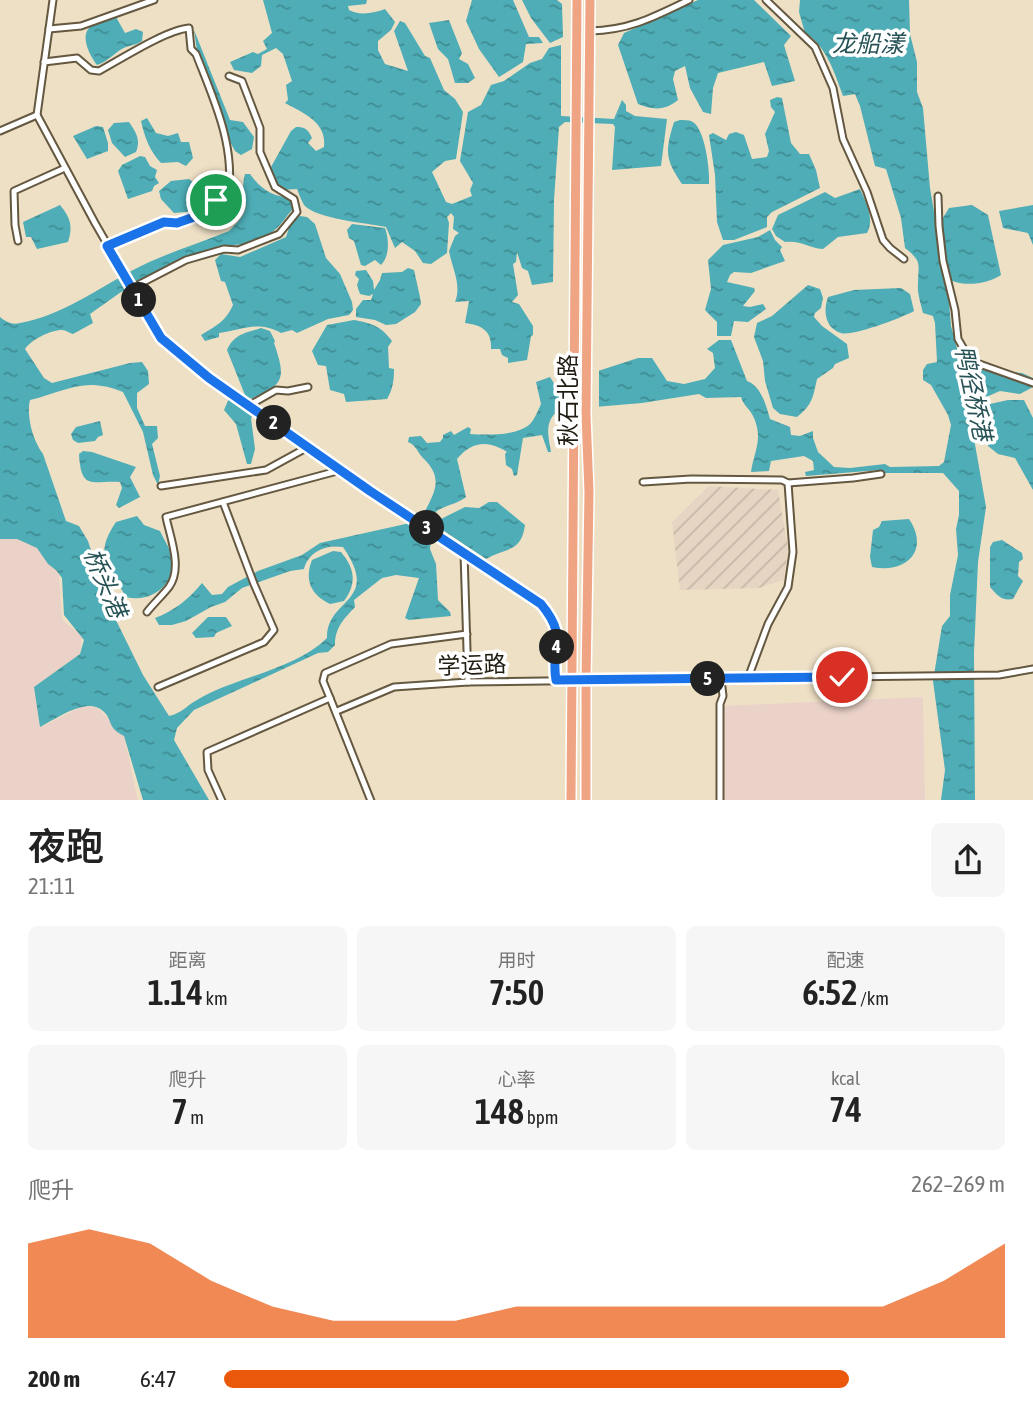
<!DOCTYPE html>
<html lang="zh">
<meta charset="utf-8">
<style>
:root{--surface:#fff;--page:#f6f6f6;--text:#222;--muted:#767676;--accent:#ea580c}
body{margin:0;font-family:"Asap Condensed","Noto Sans SC",sans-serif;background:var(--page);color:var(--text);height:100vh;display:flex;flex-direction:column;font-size:26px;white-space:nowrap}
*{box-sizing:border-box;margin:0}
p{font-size:23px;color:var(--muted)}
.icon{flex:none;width:38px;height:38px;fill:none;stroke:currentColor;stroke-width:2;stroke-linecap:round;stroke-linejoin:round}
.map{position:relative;height:800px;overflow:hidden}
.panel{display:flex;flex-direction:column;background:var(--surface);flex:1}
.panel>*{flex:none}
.pin{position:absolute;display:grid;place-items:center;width:60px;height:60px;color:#fff;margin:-30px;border:4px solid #fff;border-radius:50%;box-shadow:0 2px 7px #0007}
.km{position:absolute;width:35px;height:35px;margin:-18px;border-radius:50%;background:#222;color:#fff;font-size:19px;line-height:35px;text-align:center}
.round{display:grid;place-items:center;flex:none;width:74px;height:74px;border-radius:10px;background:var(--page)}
.headline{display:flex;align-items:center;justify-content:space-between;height:119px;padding:0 28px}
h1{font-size:38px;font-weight:600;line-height:52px}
.stats{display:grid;grid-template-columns:repeat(3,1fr);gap:10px;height:119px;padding:7px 28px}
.stats div{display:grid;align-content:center;border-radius:10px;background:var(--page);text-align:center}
.stats b{font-size:35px;font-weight:600}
.stats small{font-size:19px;font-weight:400}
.stats p{font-size:19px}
.chart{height:196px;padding:14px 28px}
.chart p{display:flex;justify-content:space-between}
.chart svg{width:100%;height:126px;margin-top:7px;fill:var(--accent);opacity:.7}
ul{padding:0 28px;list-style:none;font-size:23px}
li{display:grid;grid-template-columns:112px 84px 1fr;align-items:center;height:52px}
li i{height:18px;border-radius:9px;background:var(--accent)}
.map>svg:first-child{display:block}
.industrial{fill:url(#industrial-furrows)}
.education{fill:#ebd2c9}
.water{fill:url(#water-ripples)}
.pier{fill:#eee0c5}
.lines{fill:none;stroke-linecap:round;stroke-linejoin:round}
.minor-casing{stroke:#645840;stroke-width:9}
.primary-casing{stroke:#fff;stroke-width:12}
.minor{stroke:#fff;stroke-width:5}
.primary{stroke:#efa584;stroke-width:9}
.route-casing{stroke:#fff;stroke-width:14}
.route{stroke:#1a73e8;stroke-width:9}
.labels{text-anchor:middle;stroke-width:7;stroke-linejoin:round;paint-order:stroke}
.street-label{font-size:23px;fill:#211c12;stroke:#fff}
.water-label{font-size:24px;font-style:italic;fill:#275256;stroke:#fff}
</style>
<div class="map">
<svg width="1033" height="801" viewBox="0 0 1033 801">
<defs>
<pattern id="industrial-furrows" width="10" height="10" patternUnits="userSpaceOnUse" patternTransform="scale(1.75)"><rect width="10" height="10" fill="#e6d5c3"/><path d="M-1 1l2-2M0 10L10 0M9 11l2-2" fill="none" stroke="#c5b6a6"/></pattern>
<pattern id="water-ripples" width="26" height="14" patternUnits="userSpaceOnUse" patternTransform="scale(1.75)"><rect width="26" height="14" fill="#4eadb6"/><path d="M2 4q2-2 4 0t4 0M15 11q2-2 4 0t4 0" fill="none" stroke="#408c93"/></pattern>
</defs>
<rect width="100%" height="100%" fill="#eee0c5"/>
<!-- industrial -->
<polygon class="industrial" points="709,486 778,490 788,549 784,580 759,588 680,590 672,522"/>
<!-- education -->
<g class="education">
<polygon points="0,539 17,539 37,548 48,564 59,573 62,620 82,636 80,654 34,687 41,727 81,707 96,706 124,736 138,801 0,801"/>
<polygon points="923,697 925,800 721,801 722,706"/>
</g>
<!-- water -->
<g class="water">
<path d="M263,0H367L366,4L348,6L349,10C359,16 375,13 385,9L395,22L391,30L378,41V50L385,64L408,71L394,31L400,21L405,23L425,56L430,58L444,90L455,99L463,112L456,159L445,161L432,172L446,202L452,204L472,196L470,190L473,183L460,161L468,112L481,105L491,85L504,81L530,63L542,59L549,48L561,45V116L614,119L622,100L626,105V111L635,116L667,119L661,166L612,170L615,127L613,124L565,122L559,127L554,200L553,282L532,285L528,271L522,268L517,252L516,262L513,264L518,295L512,302L519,304L533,326V335L531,336L527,360L508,363V358L502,355L500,349H491C492,331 482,325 465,323L469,301L455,302C462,285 452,268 449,251L455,236L459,233L453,229L454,217L451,213L447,217L449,223L447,253L431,264L423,263L415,251L402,242L395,248L386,227C367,223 316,219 304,205C301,200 299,194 297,189L280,190L273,177L271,167L291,131L296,127C305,127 308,129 312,138L308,143L316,151L324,147C327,122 303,113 285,103L288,100L286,85L292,81L283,54L276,48L262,55L261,66L252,73L234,70L230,62L253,52L258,54L267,49L263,41L272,33Z"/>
<polygon points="472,0 513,0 529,37 539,37 543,43 526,44 523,62 499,77 479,49 466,21"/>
<polygon points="522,0 557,0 562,4 563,37 550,43 531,18"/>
<path d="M698,0H754L791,36L784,45L795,81L772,86L764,62L718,73L713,88L711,114L703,112L690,88L685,66L675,71L673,79L678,100C665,111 652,110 638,104L618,45L624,33Z"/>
<path d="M800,0H909L910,34L917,62V92L923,108L930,188L949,301L951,326L958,352L971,368L1022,373L1033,378V387L1020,394L1000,391L977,401L969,410L986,507L978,562L974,653L975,800H941L945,770L933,681L942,626L950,616V595L958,555L956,529L959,515V491L943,473H884L879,470L806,476L805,472L814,470L813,461L804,456L771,461L769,471L751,472C754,451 764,439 753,416C750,409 743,405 741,397L706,398L699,394L642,403L559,410C544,421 548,435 551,452H548L542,435L523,438L517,475L514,476L512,469L506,465L505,454L507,452C488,440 472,441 457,459L466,497C456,505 443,505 433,514L430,549L436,564L438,600L450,612L451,616L409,620L405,618L419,578L396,575L382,578L354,600L355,607C344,619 335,627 335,645L328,652L318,653L194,710L177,728L174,740L209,800H143L124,736C106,727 114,721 103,711C87,696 56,719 40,727L34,687L80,654L84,640L64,615L62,578L56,570L48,564L37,548L17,539H0V317C6,322 12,325 20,323C60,316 98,289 133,270C163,254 198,244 229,231C260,202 237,202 245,174H250C262,191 273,196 294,199L296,206C288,213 285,220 278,227C266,239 242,247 226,245L154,272L143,282L121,292L90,314L93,323L73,334C69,333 66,330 62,330C50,330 31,340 25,349L44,378L52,383L130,363L142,362L148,371L149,384L137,393V408L145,426H157L158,438L152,444L160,476L158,485L153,475L143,432L123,392C84,376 67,391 30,400C26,416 33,441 43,454L66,521L79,526L88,541L110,608L143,675L169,716C182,713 186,706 197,700C235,677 295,670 327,638C326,598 382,603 343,547C326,544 308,552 304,569L290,571L242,588L225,602L211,607L186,621L172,625H159L155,618C174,611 189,599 202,583L212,595L222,594L228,587L258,571L302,555L320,543L410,523L422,517C434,493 445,479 423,458C417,452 417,446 408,442L409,437L421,436L427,443L440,442L443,438V435L451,431L454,435L468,427L471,429L470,434C487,435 517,436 530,424C535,419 538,410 541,404L536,382L550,377L555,385L638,358H652L667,381L684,384L705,379L715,368L713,353L707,349L719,340H731L747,381C761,386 766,405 770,419L790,427L791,435L800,436L813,431V438L818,452L834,467L850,468L885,464L890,467L939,466L944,462L951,425L948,415L931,385L923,380V370L927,364L937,362L935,323L933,316L923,313C921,304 917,293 918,284C918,264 923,262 905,248L901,218L886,169L875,166L860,106L855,94L843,96C835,74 826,45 805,33L799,12Z"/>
<path d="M116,17L125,33L136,29L143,32L142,41C136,45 132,45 126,47C115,51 110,61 97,65C91,57 80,38 89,28C94,22 109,20 116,17Z"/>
<polygon points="449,20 462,53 459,59 468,64 475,78 468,83 455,83 448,59 438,49 429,23"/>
<polygon points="194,30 230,120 243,122 254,137 252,149 241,155 235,151 223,129 225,122 197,51"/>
<polygon points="777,97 782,98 791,143 800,154 809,154 816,170 820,188 772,212 767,217 767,227 734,240 723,240 717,222 715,175 709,135 713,133 726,140 729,134 736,132 744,135 752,159 767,157 769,151 765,134 775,112 771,107 770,100"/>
<path d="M147,118L156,133L168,136L178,133L181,142H189L193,158L186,166L178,162L161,163C149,150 145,138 141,121Z"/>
<path d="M680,120C680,120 690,120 691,121C705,126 710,171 709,184H682C665,159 665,151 674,122Z"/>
<path d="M129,122C136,132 141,140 136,152L125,157L112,143L108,130L114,123Z"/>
<polygon points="96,126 103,127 108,143 108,151 87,159 73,136"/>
<polygon points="140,156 145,157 150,166 157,170 155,177 159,183 154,186 152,191 128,199 118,171 122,165"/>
<path d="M189,179L198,186L205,195C197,214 192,211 174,213L161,199L159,191L171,181Z"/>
<path d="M860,189C866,202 875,220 867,233L838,237L823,249C808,248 801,240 785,242L776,236L772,229L778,215L825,192L835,198Z"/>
<path d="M60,205C71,218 73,227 68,242L37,249L31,237H26L23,222Z"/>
<path d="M972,205L988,215L1001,275C987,284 966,287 950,280L945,261L941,221L949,208Z"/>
<polygon points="1033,205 1033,245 1028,233 1003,228 999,211"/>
<path d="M300,216L307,217L315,224L326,258L340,274L352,302L353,310L349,315L328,319L297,333L292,330L281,333C258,320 242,330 219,333V337L205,341L201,335C216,326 226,321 233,305L225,282L221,281L215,260L221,254L240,257L286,237L292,219Z"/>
<path d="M352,224L385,228C389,239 390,256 381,265L375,260L365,266L361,265L354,241L349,238L347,230Z"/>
<polygon points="770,230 775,240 782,247 780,250 785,261 751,273 734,272 730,275 727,282 754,288 755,291 743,306 750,307 763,304 766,309 748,322 734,321 731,336 717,336 717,322 705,310 711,289 708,260 723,245 758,237"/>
<polygon points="408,268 414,270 420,297 421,304 415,312 396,324 386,325 375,320 356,317 356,309 363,300 371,300 373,294 369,296 360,294 357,285 359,279 355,275 356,271 366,270 373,281 374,290 380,280 382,273 402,272"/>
<path d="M808,285L820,289L823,298L821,308L815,313L814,317L822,326L847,344L849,358L835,364L833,368L817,379C813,398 812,405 797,417L780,414L773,408L765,381L763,361L754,337L757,323L772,316Z"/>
<path d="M901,288L910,294L914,311C904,317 851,337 841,333C825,328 823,311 828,297L854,290Z"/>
<path d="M354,320C371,323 381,326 392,341L388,347L389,368L394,369C394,380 393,389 387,399L346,402L344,394L330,390L326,366L318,365L312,351L327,325Z"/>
<path d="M261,328L270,331L275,341L274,343C286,378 285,385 250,399L245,395L227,350C234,334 246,333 261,328Z"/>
<polygon points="230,396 255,414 251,418 255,449 251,464 247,464 236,424 224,410"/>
<path d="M1008,400H1024L1033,418V490L1015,458L998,454L988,446L989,433C982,425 978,417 981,406Z"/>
<polygon points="100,421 103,435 98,437 95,441 78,443 73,440 71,434 76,427"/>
<path d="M83,451L92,452L136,467L130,477L140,497L119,508L116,505L122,488L120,482C93,480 81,492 79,454Z"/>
<path d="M489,502H497L525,525C521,553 507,547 486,559L438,527L439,520L465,507L479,508Z"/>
<path d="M137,516L144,525L160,531C163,538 168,545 170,551C181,581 153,604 126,597C108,565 93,556 116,522Z"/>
<path d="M909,519C930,550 907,574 872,567L870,557L873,530L879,527L882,521Z"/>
<path d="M1002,540L1022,553L1023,559L1019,562L1018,576L1023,581L1013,599C1001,601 997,595 990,587V547L993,542Z"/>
<path d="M333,551L341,552C355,569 357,583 344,601L330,604C311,595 304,580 312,560Z"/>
<polygon points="208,617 226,617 232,626 216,633 214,637 196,638 192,633"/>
</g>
<!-- pier -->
<polygon class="pier" points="599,367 599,410 566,413 566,379"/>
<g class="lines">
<defs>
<g id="minor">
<path d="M53,0L37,115L95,223L161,338L209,378L308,447L541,604C569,638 550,646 556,680"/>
<polyline points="766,0 815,47 833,88 843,139 867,192 883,240 890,248 904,259"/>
<polyline points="49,29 81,26 154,0"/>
<path d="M590,31C630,30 654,17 689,0"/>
<path d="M44,62L77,58L91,70L99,71C121,59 166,30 189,28L191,49L196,54C213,98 236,146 228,195L216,200L211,211L177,223L164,222L107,245"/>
<polyline points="0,131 37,115"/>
<polyline points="938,196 939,226 943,261 955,310 958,339 971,361 1033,383"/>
<polyline points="18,241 15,225 14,191 65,168"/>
<polyline points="132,288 186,260 224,249 238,250 279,234 297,212 294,199 275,187 260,152 260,128 242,81 229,76"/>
<polyline points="255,410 255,402 276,390 288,391 308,387"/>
<polyline points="643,482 691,479 782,480 788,483 853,478 881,474"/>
<polyline points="161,486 266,470 308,447"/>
<polyline points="464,553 468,682"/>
<path d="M147,612C154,603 162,596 169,587C183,568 170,537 166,517L341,470"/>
<polyline points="748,678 768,624 788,587 793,552 788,483"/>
<polyline points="158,687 264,642 274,630 254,584 223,502"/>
<polyline points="337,711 394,687 468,682 999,675 1033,669"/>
<polyline points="222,801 208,770 207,752 330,698"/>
<polyline points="371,801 330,698 323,681 325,673 391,644 467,634"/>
<polyline points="720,801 720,704 723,696 721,679"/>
</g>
<g id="primary">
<polyline points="571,801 577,0"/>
<polyline points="586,801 586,680 589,492 586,415 590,0"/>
</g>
</defs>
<!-- minor casing -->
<use href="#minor" class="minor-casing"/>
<!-- primary casing -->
<use href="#primary" class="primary-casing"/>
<!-- minor -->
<use href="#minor" class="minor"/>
<!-- primary -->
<use href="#primary" class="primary"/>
</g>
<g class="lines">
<defs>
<path id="route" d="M216,200L211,211L177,223L164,222L107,246L161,338L209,378L370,491L541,604C569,638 550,645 556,680L842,677"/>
</defs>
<!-- route casing -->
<use href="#route" class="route-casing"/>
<!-- route -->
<use href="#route" class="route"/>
</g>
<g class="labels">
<!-- street labels -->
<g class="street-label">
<text transform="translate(568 400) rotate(-90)" y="8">秋石北路</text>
<text transform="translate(472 665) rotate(-2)" y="8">学运路</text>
</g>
<!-- water labels -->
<g class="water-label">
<text x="868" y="52">龙船漾</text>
<text transform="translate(973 393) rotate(78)" y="8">鸭径桥港</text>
<text transform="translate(105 583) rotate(67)" y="8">桥头港</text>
</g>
</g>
</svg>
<div class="pin" style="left:216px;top:200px;background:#1e9e55"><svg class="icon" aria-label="arrive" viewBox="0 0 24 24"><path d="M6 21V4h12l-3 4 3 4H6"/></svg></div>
<div class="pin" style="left:842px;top:677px;background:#d93025"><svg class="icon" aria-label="check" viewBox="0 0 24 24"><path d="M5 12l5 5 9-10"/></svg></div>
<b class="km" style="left:139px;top:300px">1</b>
<b class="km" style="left:274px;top:423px">2</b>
<b class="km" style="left:427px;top:528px">3</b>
<b class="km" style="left:557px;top:647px">4</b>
<b class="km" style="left:708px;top:679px">5</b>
</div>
<section class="panel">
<div class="headline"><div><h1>夜跑</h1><p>21:11</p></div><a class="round"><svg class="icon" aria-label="share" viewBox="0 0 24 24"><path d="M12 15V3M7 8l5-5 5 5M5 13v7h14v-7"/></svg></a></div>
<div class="stats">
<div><p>距离</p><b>1.14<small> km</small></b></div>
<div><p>用时</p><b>7:50</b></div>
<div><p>配速</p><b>6:52<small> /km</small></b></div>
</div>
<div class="stats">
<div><p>爬升</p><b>7<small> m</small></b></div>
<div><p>心率</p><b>148<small> bpm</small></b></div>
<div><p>kcal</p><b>74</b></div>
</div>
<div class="chart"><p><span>爬升</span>262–269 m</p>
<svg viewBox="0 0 160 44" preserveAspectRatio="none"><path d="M0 44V11L10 6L20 11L30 24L40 33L50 38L60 38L70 38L80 33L90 33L100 33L110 33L120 33L130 33L140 33L150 24L160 11V44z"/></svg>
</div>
<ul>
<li><b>200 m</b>6:47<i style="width:80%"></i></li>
</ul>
</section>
